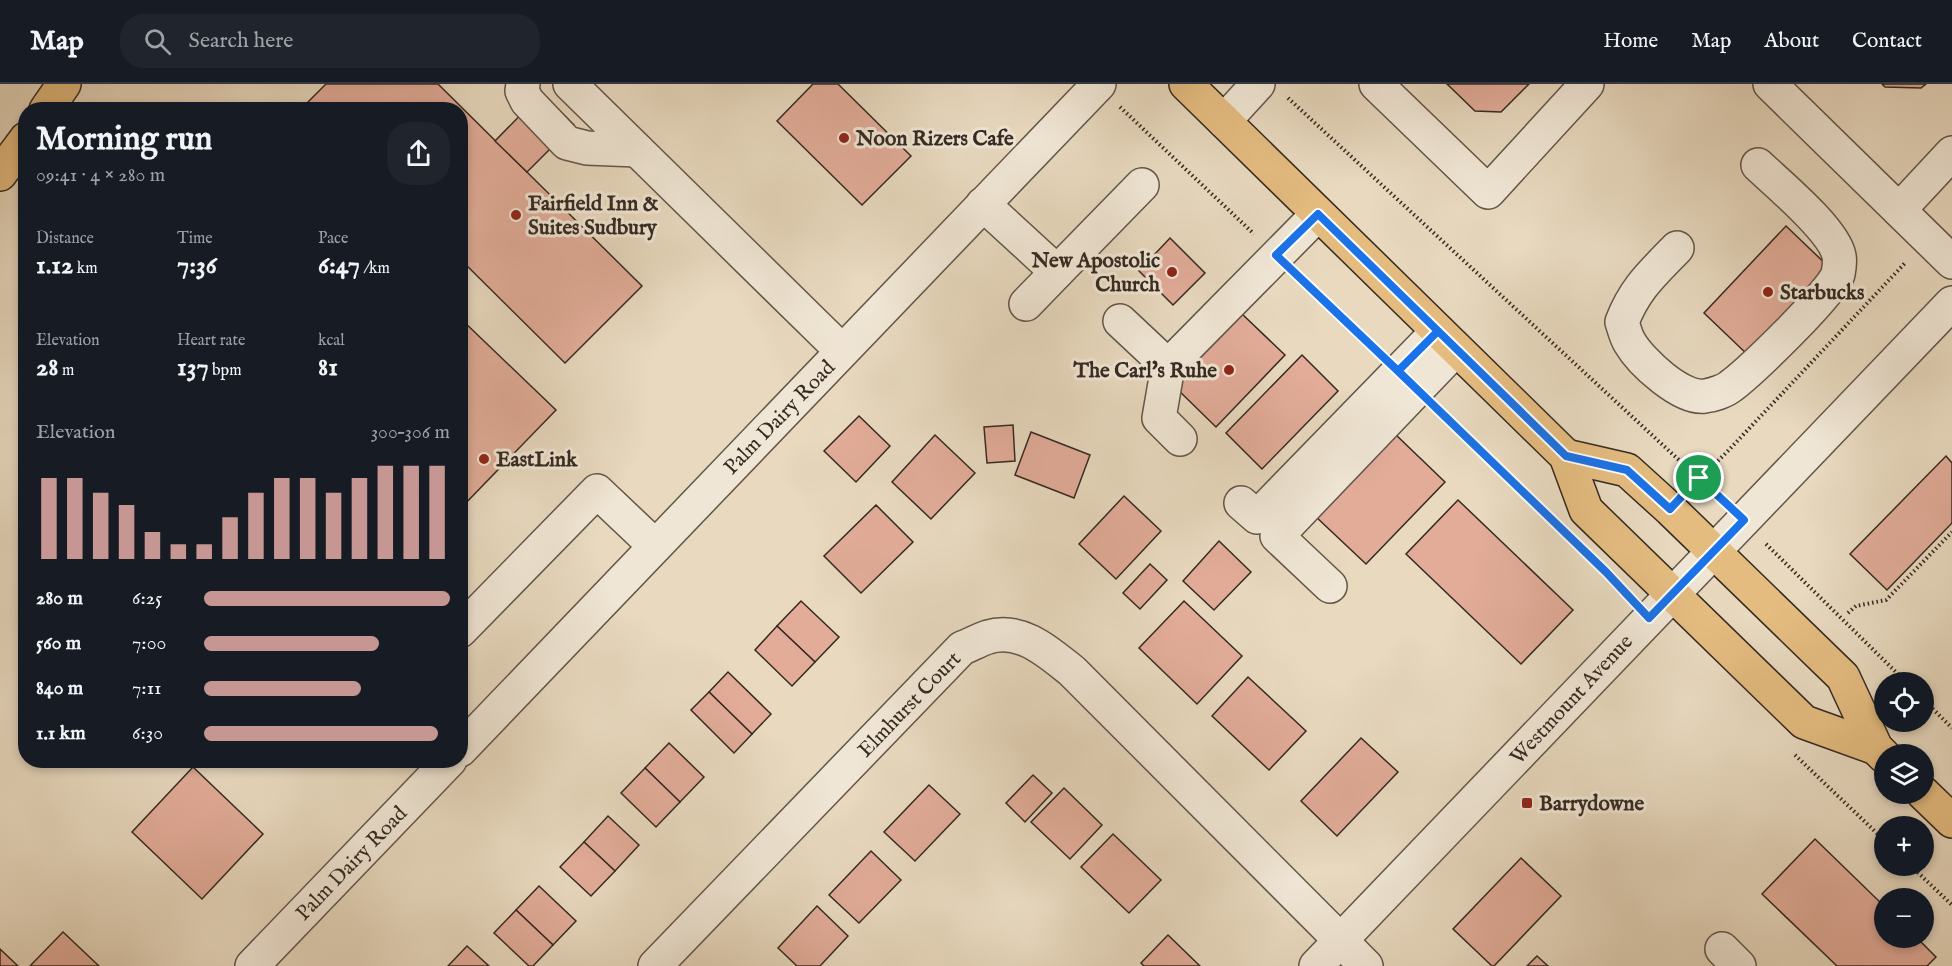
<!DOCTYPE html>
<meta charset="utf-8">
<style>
:root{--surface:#171b24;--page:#20242c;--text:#f1f3f6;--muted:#9ea1a6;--line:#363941;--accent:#c59692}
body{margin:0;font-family:"IM FELL English",serif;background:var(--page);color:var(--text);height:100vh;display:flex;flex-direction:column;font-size:22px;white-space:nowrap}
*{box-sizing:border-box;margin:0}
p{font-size:20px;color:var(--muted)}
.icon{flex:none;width:33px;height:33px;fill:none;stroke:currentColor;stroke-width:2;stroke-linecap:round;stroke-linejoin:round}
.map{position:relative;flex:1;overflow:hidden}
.details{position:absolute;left:18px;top:18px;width:450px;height:666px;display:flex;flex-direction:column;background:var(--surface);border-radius:24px;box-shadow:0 3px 9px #0003}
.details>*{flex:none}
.tools{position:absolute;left:1874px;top:588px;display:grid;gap:12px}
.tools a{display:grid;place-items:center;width:60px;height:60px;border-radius:50%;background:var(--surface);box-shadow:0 3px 9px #0003;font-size:30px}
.pin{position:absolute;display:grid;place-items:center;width:51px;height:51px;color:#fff;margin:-26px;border:3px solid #fff;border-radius:50%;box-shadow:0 2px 6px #0007}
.round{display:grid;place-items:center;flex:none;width:63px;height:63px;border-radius:24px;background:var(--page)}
.headline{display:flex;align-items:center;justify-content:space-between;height:102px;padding:0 18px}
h1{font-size:33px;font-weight:800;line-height:45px}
.figures{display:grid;grid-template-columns:repeat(3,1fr);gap:9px;height:102px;padding:6px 18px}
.figures div{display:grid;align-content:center}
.figures b{font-size:26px;font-weight:800}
.figures small{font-size:16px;font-weight:400}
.figures p{font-size:16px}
.chart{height:168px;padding:12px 18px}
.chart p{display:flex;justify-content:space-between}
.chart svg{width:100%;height:108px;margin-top:6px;stroke:var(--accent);stroke-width:6}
ul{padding:0 18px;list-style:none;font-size:20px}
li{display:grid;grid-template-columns:96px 72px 1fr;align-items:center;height:45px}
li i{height:15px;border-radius:8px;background:var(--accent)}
header{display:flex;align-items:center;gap:36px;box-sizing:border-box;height:84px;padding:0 30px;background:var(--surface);border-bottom:2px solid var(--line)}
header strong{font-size:28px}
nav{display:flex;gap:33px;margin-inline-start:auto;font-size:21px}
.search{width:420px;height:54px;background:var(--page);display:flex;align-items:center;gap:15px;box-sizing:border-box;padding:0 21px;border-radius:24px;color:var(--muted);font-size:22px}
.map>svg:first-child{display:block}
.building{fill:#e2ac99;stroke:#352a22;stroke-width:1.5}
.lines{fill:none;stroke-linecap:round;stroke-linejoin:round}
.minor-casing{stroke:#625649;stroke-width:36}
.major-casing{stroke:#352a22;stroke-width:36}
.path{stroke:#352a22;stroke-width:4;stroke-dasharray:1.5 3;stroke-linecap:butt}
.minor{stroke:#f0e6d5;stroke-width:33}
.major{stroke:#e4bc80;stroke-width:33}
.route-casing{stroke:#fff;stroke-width:12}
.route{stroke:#1a73e8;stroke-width:8}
.poi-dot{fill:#8f2418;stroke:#f0e6d5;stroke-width:2}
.labels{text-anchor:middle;stroke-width:6;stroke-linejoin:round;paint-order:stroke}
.poi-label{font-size:21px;font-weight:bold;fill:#352a22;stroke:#f0e6d5;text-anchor:start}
.street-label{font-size:21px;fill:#352a22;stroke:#f0e6d5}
</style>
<header>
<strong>Map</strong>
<div class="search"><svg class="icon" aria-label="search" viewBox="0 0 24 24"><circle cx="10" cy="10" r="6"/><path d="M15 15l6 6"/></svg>Search here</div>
<nav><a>Home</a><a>Map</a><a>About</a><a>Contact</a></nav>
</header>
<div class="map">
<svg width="1952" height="882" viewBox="0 0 1952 882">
<rect width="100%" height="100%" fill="#e8d9bf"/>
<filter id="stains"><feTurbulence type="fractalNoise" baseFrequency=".00333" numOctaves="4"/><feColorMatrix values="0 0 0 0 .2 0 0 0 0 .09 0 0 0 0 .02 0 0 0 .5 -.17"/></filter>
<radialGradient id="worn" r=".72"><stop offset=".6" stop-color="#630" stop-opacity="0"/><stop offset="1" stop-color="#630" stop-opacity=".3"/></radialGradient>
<!-- building -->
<g class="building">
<polygon points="326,0 438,0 642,202 565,279 460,175 460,26 310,26 305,21"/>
<polygon points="813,0 838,0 911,72 862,121 777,37"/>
<polygon points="1447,0 1529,0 1501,28 1475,27"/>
<polygon points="1882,0 1926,0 1921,4 1885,3"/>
<polygon points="542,9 574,41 527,88 495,57"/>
<polygon points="1786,142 1833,187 1750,273 1704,229"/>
<polygon points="1170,154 1205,189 1173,221 1139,187"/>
<polygon points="1241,229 1285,271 1216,343 1173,301"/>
<polygon points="460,234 556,326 460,425"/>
<polygon points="1302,271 1338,307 1262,385 1226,349"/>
<polygon points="859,332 890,362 856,398 824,367"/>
<polygon points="1013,341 1015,377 987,379 984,343"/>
<polygon points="1031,348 1090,371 1074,414 1015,391"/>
<polygon points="1394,349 1445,398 1366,480 1314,431"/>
<polygon points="935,351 975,389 931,435 892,398"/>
<polygon points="1946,372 1952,379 1952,439 1887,506 1850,470"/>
<polygon points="1124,412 1161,447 1116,495 1079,460"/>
<polygon points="1458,416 1573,526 1521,580 1406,470"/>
<polygon points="876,421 913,458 861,509 824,472"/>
<polygon points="1219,457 1251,488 1214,526 1183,497"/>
<polygon points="1150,480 1167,496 1140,525 1123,509"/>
<polygon points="801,517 839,553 815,578 777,542"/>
<polygon points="1184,517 1242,572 1197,620 1139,564"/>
<polygon points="777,542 815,578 792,602 755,566"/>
<polygon points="728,588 771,630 752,650 709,608"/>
<polygon points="1248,593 1306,647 1269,686 1212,632"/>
<polygon points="709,608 752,650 734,669 691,626"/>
<polygon points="1361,654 1398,688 1337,752 1301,717"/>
<polygon points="669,659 704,693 680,718 645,684"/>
<polygon points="193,683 263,750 202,815 132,748"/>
<polygon points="645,684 680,718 656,743 621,709"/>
<polygon points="1033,691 1052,709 1025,738 1006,719"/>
<polygon points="929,701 960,730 915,777 884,748"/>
<polygon points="1064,704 1102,741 1070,775 1031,738"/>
<polygon points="608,732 639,761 615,787 584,758"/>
<polygon points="1113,750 1161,796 1129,829 1081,783"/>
<polygon points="1815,755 1884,822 1884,854 1917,854 1936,873 1927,882 1837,882 1762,810"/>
<polygon points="584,758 615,787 591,812 560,783"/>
<polygon points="871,767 901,796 859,839 829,811"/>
<polygon points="1521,774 1561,812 1494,882 1492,882 1453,845"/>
<polygon points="539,802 576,837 553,861 516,826"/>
<polygon points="817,822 848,852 820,882 797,882 778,864"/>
<polygon points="516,826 553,861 533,882 529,882 494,849"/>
<polygon points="63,848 99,882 30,882"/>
<polygon points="1168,851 1200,882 1144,882 1141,879"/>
<polygon points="467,862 489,882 448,882"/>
<polygon points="0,865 18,882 0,882"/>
<polygon points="1537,872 1548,882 1527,882"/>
</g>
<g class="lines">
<defs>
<g id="minor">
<polyline points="523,0 522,7 527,17 567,59 587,64 637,66"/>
<polyline points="570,0 842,267"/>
<polyline points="1376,0 1488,108 1587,0"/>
<polyline points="1770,0 1952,178"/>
<polyline points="1224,37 1258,0"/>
<polyline points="983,120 1057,188 1142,101"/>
<polyline points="1899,126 1952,69"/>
<path d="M1677,164C1653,189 1635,204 1622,238C1624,244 1626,253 1630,259C1641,278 1682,316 1705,312C1713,311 1725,307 1731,302C1751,287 1831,210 1838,190C1839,185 1840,177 1839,172C1834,146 1778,100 1758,81"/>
<polyline points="1026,220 1057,188"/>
<polyline points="1120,237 1168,282"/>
<polyline points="1180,355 1159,334 1168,282 1318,130"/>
<polyline points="1241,419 1257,433 1438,247"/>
<polyline points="1330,502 1277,452 1456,265"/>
<polyline points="460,547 597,407 655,462"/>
<polyline points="460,666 1099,0"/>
<polyline points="1722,865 1739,882"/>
<polyline points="252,882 450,676"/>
<path d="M655,882L962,564C970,561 979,556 988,553C1021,543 1048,568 1072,587L1366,882"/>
<polyline points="1316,882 1952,219"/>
</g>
<g id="major">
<polyline points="1186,0 1566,372 1586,426 1804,638 1876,664"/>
<polyline points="46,26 64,0"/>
<polyline points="0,90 26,55"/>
<polyline points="1566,372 1627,386 1670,425 1843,593 1876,664 1884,672"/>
<polyline points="1923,709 1952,737"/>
</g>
</defs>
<!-- minor casing -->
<use href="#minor" class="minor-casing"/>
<!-- major casing -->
<use href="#major" class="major-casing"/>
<!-- path -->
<g class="path">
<polyline points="1288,14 1720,414"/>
<polyline points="1120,23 1254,150"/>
<polyline points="1301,195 1376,266"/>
<polyline points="1439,328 1553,437"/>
<polyline points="1692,402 1726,369 1906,178"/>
<polyline points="1766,460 1906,598"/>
<polyline points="1848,529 1856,522 1886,516 1952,448"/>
<polyline points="1923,615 1952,644"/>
<polyline points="1795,671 1884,756"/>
<polyline points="1911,782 1952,821"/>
</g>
<!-- minor -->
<use href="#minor" class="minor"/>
<!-- major -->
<use href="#major" class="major"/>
</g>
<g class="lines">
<defs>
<polyline id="route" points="1699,394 1670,425 1627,386 1566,372 1438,247 1398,287 1276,171 1318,130 1438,247 1398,287 1606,488 1649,534 1744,436 1699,394"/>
</defs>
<!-- route casing -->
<use href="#route" class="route-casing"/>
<!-- route -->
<use href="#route" class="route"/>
</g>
<!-- markers -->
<g class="poi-dot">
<circle cx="844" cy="54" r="6"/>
<circle cx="516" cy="131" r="6"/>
<circle cx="1172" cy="188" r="6"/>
<circle cx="1768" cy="208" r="6"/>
<circle cx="1229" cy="286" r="6"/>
<circle cx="484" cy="375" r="6"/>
<rect x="1521" y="713" width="12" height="12" rx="3"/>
</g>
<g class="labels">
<!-- poi labels -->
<g class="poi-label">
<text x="856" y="61">Noon Rizers Cafe</text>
<text x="528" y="126">Fairfield Inn &amp;<tspan x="528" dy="24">Suites Sudbury</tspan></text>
<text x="1160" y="183" text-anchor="end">New Apostolic<tspan x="1160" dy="24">Church</tspan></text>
<text x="1780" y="215">Starbucks</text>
<text x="1217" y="293" text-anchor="end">The Carl's Ruhe</text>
<text x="496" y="382">EastLink</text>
<text x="1539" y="726">Barrydowne</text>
</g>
<!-- street labels -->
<g class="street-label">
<text transform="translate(779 333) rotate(-46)" y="7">Palm Dairy Road</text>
<text transform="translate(1571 615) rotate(-47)" y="7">Westmount Avenue</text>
<text transform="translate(909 620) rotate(-46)" y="7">Elmhurst Court</text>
<text transform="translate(351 779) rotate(-46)" y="7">Palm Dairy Road</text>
</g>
</g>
<rect width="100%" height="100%" filter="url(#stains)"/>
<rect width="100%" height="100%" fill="url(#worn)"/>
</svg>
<div class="tools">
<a><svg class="icon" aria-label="locate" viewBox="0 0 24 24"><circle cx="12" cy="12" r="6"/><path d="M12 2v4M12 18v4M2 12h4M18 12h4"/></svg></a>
<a><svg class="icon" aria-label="layers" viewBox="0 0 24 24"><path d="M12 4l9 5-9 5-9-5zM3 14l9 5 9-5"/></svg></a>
<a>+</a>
<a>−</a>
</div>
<div class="pin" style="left:1699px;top:394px;background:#1e9e55"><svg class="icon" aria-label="arrive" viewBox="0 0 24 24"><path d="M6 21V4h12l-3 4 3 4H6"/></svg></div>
<section class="details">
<div class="headline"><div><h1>Morning run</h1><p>09:41 · 4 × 280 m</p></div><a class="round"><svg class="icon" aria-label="share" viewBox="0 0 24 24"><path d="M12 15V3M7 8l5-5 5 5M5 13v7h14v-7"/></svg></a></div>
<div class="figures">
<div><p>Distance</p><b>1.12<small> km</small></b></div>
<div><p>Time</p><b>7:36</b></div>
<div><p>Pace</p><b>6:47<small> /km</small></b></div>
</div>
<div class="figures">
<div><p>Elevation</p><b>28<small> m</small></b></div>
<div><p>Heart rate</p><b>137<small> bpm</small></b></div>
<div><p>kcal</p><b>81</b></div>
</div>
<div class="chart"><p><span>Elevation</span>300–306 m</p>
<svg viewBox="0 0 160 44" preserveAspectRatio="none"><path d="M5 44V11M15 44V11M25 44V17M35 44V22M45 44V33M55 44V38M65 44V38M75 44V27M85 44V17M95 44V11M105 44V11M115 44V17M125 44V11M135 44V6M145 44V6M155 44V6"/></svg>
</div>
<ul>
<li><b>280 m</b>6:25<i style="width:100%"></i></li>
<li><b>560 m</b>7:00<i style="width:71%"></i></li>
<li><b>840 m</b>7:11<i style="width:64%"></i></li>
<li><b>1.1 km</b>6:30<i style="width:95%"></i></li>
</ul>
</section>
</div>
